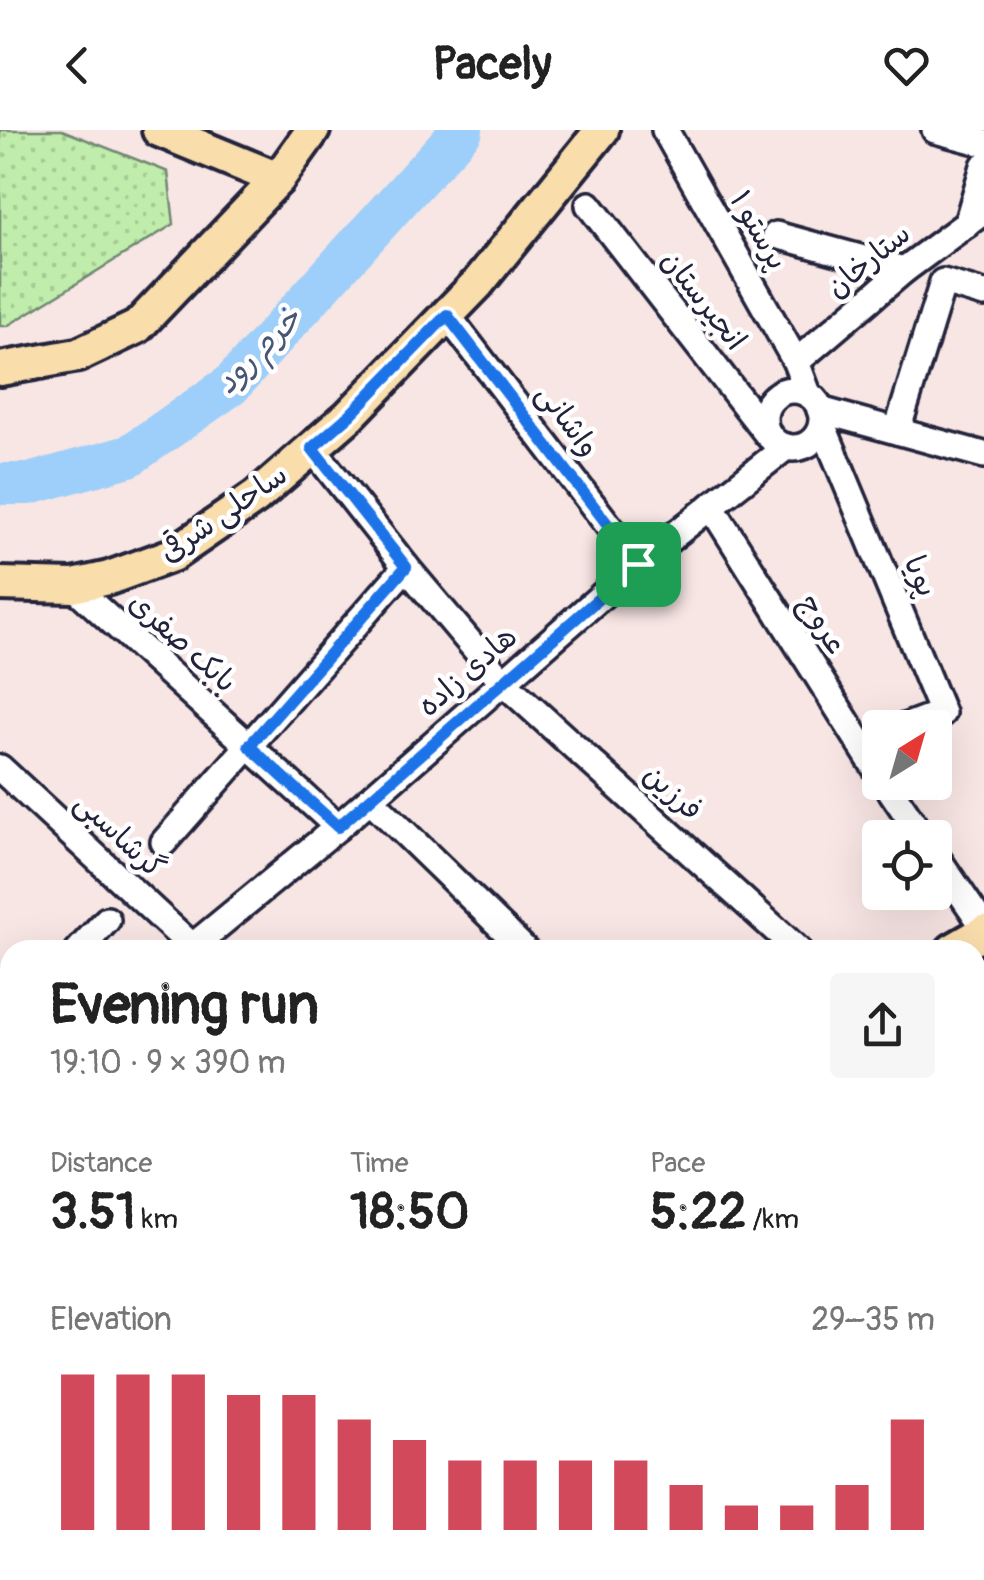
<!DOCTYPE html>
<meta charset="utf-8">
<style>
:root{--surface:#fff;--page:#f6f6f6;--text:#222;--muted:#767676;--accent:#d1495b}
body{margin:0;font-family:Pangolin,"Playpen Sans Arabic",sans-serif;background:var(--page);color:var(--text);height:100vh;display:flex;flex-direction:column;font-size:38px;white-space:nowrap}
*{box-sizing:border-box;margin:0}
p{font-size:32px;color:var(--muted)}
.icon{flex:none;width:55px;height:55px;fill:none;stroke:currentColor;stroke-width:2;stroke-linecap:round;stroke-linejoin:round}
.map{position:relative;flex:1;overflow:hidden}
.side{position:absolute;left:0px;top:810px;width:985px;height:640px;display:flex;flex-direction:column;background:var(--surface);border-radius:30px 30px 0 0;box-shadow:0 10px 40px #0002}
.side>*{flex:none}
.needle{width:65px;rotate:37deg}
.tools{position:absolute;left:862px;top:580px;display:grid;gap:20px}
.tools a{display:grid;place-items:center;width:90px;height:90px;border-radius:10px;background:var(--surface);box-shadow:0 10px 40px #0002;font-size:50px}
.pin{position:absolute;display:grid;place-items:center;width:85px;height:85px;color:#fff;margin:-42px;border-radius:20px;box-shadow:0 5px 15px #0006}
.round{display:grid;place-items:center;flex:none;width:105px;height:105px;border-radius:10px;background:var(--page)}
.headline{display:flex;align-items:center;justify-content:space-between;height:170px;padding:0 50px}
h1{font-size:55px;font-weight:700;line-height:75px}
.metrics{display:grid;grid-template-columns:repeat(3,1fr);gap:15px;height:170px;padding:10px 50px}
.metrics div{display:grid;align-content:center}
.metrics b{font-size:50px;font-weight:700}
.metrics small{font-size:28px;font-weight:400}
.metrics p{font-size:28px}
.chart{height:280px;padding:20px 50px}
.chart p{display:flex;justify-content:space-between}
.chart svg{width:100%;height:180px;margin-top:10px;stroke:var(--accent);stroke-width:6}
header{display:flex;justify-content:space-between;align-items:center;height:130px;padding:0 50px;background:var(--surface);font-size:45px;font-weight:700}
.map>svg:first-child{display:block}
.green{fill:url(#green-dots);stroke:#718873;stroke-width:2.5}
.lines{fill:none;stroke-linecap:round;stroke-linejoin:round}
.river{stroke:#9dcffa;stroke-width:42}
.minor-casing{stroke:#22223b;stroke-width:32}
.major-casing{stroke:#22223b;stroke-width:40}
.minor{stroke:#fff;stroke-width:25}
.major{stroke:#f9ddab;stroke-width:32}
.route-casing{stroke:#fff;stroke-width:20}
.route{stroke:#1a73e8;stroke-width:12}
.labels{text-anchor:middle;stroke-width:9;stroke-linejoin:round;paint-order:stroke}
.street-label{font-size:30px;fill:#22223b;stroke:#fff}
.water-label{font-size:32px;font-style:italic;fill:#475674;stroke:#fff}
</style>
<header><svg class="icon" aria-label="back" viewBox="0 0 24 24"><path d="M15 5l-7 7 7 7"/></svg>Pacely<svg class="icon" aria-label="heart" viewBox="0 0 24 24"><path d="M12 20l-8-8c-3-5 5-10 8-4 3-6 11-1 8 4z"/></svg></header>
<div class="map">
<svg width="984" height="1450" viewBox="0 0 984 1450">
<defs>
<pattern id="green-dots" width="8" height="8" patternUnits="userSpaceOnUse" patternTransform="scale(2.5)"><rect width="8" height="8" fill="#c0edab"/><path d="M2 2h.1M6 6h.1" fill="none" stroke="#a5cb94" stroke-width="1.8" stroke-linecap="round"/></pattern>
</defs>
<rect width="100%" height="100%" fill="#f8e6e4"/>
<filter id="ink" filterUnits="userSpaceOnUse"><feTurbulence type="fractalNoise" baseFrequency=".01" numOctaves="2"/><feDisplacementMap in="SourceGraphic" scale="20" xChannelSelector="R" yChannelSelector="G"/><feConvolveMatrix kernelMatrix="1 2 1 2 8 2 1 2 1" color-interpolation-filters="sRGB"/></filter>
<g filter="url(#ink)">
<!-- green -->
<g class="green">
<polygon points="0,0 62,0 168,42 174,94 7,196 0,196"/>
<polygon points="455,1440 744,1440 754,1450 437,1450"/>
</g>
<g class="lines">
<!-- river -->
<polyline class="river" points="0,354 29,354 129,326 231,255 462,0"/>
<defs>
<g id="minor">
<polyline points="665,0 796,232 808,264"/>
<polyline points="935,0 984,13"/>
<polyline points="589,75 768,305"/>
<polyline points="967,94 984,36"/>
<polyline points="776,105 904,140"/>
<polyline points="447,185 638,434"/>
<polyline points="796,232 904,140 984,81"/>
<circle cx="793" cy="289" r="29"/>
<polyline points="820,280 984,325"/>
<polyline points="822,294 942,583 902,598"/>
<polyline points="897,301 943,152 984,164"/>
<polyline points="312,318 406,437 504,553 798,820"/>
<polyline points="711,376 880,645"/>
<polyline points="73,456 338,697"/>
<polyline points="0,638 196,820"/>
<polyline points="885,652 923,708"/>
<polyline points="370,669 525,820"/>
<polyline points="164,712 406,437"/>
<polyline points="935,725 984,797"/>
<polyline points="192,817 338,697 638,434 786,317"/>
<polyline points="79,820 107,790"/>
<polyline points="975,879 984,887"/>
<polyline points="0,907 10,896"/>
<polyline points="0,1067 10,1075"/>
<polyline points="975,1124 984,1132"/>
<polyline points="0,1260 10,1270"/>
<polyline points="0,1375 10,1385"/>
<polyline points="975,1375 984,1383"/>
<polyline points="63,1440 73,1450"/>
<polyline points="803,1440 812,1450"/>
<polyline points="388,1450 399,1444"/>
</g>
<g id="major">
<polyline points="159,0 278,49"/>
<polyline points="0,239 78,225 137,197 278,49 313,0"/>
<polyline points="0,454 73,456 109,448 172,425 256,367 350,285 478,153 602,0"/>
<polyline points="953,820 984,802"/>
<polyline points="0,1441 10,1435"/>
</g>
</defs>
<!-- minor casing -->
<use href="#minor" class="minor-casing"/>
<!-- major casing -->
<use href="#major" class="major-casing"/>
<!-- minor -->
<use href="#minor" class="minor"/>
<!-- major -->
<use href="#major" class="major"/>
</g>
</g>
<g class="lines" filter="url(#ink)">
<defs>
<polygon id="route" points="447,185 638,434 338,697 249,616 406,437 312,318 350,285"/>
</defs>
<!-- route casing -->
<use href="#route" class="route-casing"/>
<!-- route -->
<use href="#route" class="route"/>
</g>
<g class="labels">
<!-- street labels -->
<g class="street-label">
<text transform="translate(759 100) rotate(60)" y="10">پرستو ۱</text>
<text transform="translate(868 130) rotate(-39)" y="10">ستارخان</text>
<text transform="translate(704 170) rotate(52)" y="10">انجیرستان</text>
<text transform="translate(568 290) rotate(53)" y="10">واشانی</text>
<text transform="translate(223 383) rotate(-35)" y="10">ساحلی شرقی</text>
<text transform="translate(921 446) rotate(67)" y="10">پویا</text>
<text transform="translate(823 494) rotate(58)" y="10">عروج</text>
<text transform="translate(183 512) rotate(42)" y="10">بابک صفری</text>
<text transform="translate(467 541) rotate(-41)" y="10">هادی زاده</text>
<text transform="translate(673 662) rotate(42)" y="10">فرزین</text>
<text transform="translate(120 705) rotate(43)" y="10">گرشاسبی</text>
</g>
<!-- water labels -->
<g class="water-label">
<text transform="translate(258 220) rotate(-45)" y="11">خرم رود</text>
</g>
</g>
</svg>
<div class="tools">
<a><svg class="needle" viewBox="-14 -14 28 28"><path d="M0-13l5 13h-10z" fill="#e53935"/><path d="M0 13l5-13h-10z" fill="#767676"/></svg></a>
<a><svg class="icon" aria-label="locate" viewBox="0 0 24 24"><circle cx="12" cy="12" r="6"/><path d="M12 2v4M12 18v4M2 12h4M18 12h4"/></svg></a>
</div>
<div class="pin" style="left:638px;top:434px;background:#1e9e55"><svg class="icon" aria-label="arrive" viewBox="0 0 24 24"><path d="M6 21V4h12l-3 4 3 4H6"/></svg></div>
<section class="side">
<div class="headline"><div><h1>Evening run</h1><p>19:10 · 9 × 390 m</p></div><a class="round"><svg class="icon" aria-label="share" viewBox="0 0 24 24"><path d="M12 15V3M7 8l5-5 5 5M5 13v7h14v-7"/></svg></a></div>
<div class="metrics">
<div><p>Distance</p><b>3.51<small> km</small></b></div>
<div><p>Time</p><b>18:50</b></div>
<div><p>Pace</p><b>5:22<small> /km</small></b></div>
</div>
<div class="chart"><p><span>Elevation</span>29–35 m</p>
<svg viewBox="0 0 160 44" preserveAspectRatio="none"><path d="M5 44V6M15 44V6M25 44V6M35 44V11M45 44V11M55 44V17M65 44V22M75 44V27M85 44V27M95 44V27M105 44V27M115 44V33M125 44V38M135 44V38M145 44V33M155 44V17"/></svg>
</div>
</section>
</div>
